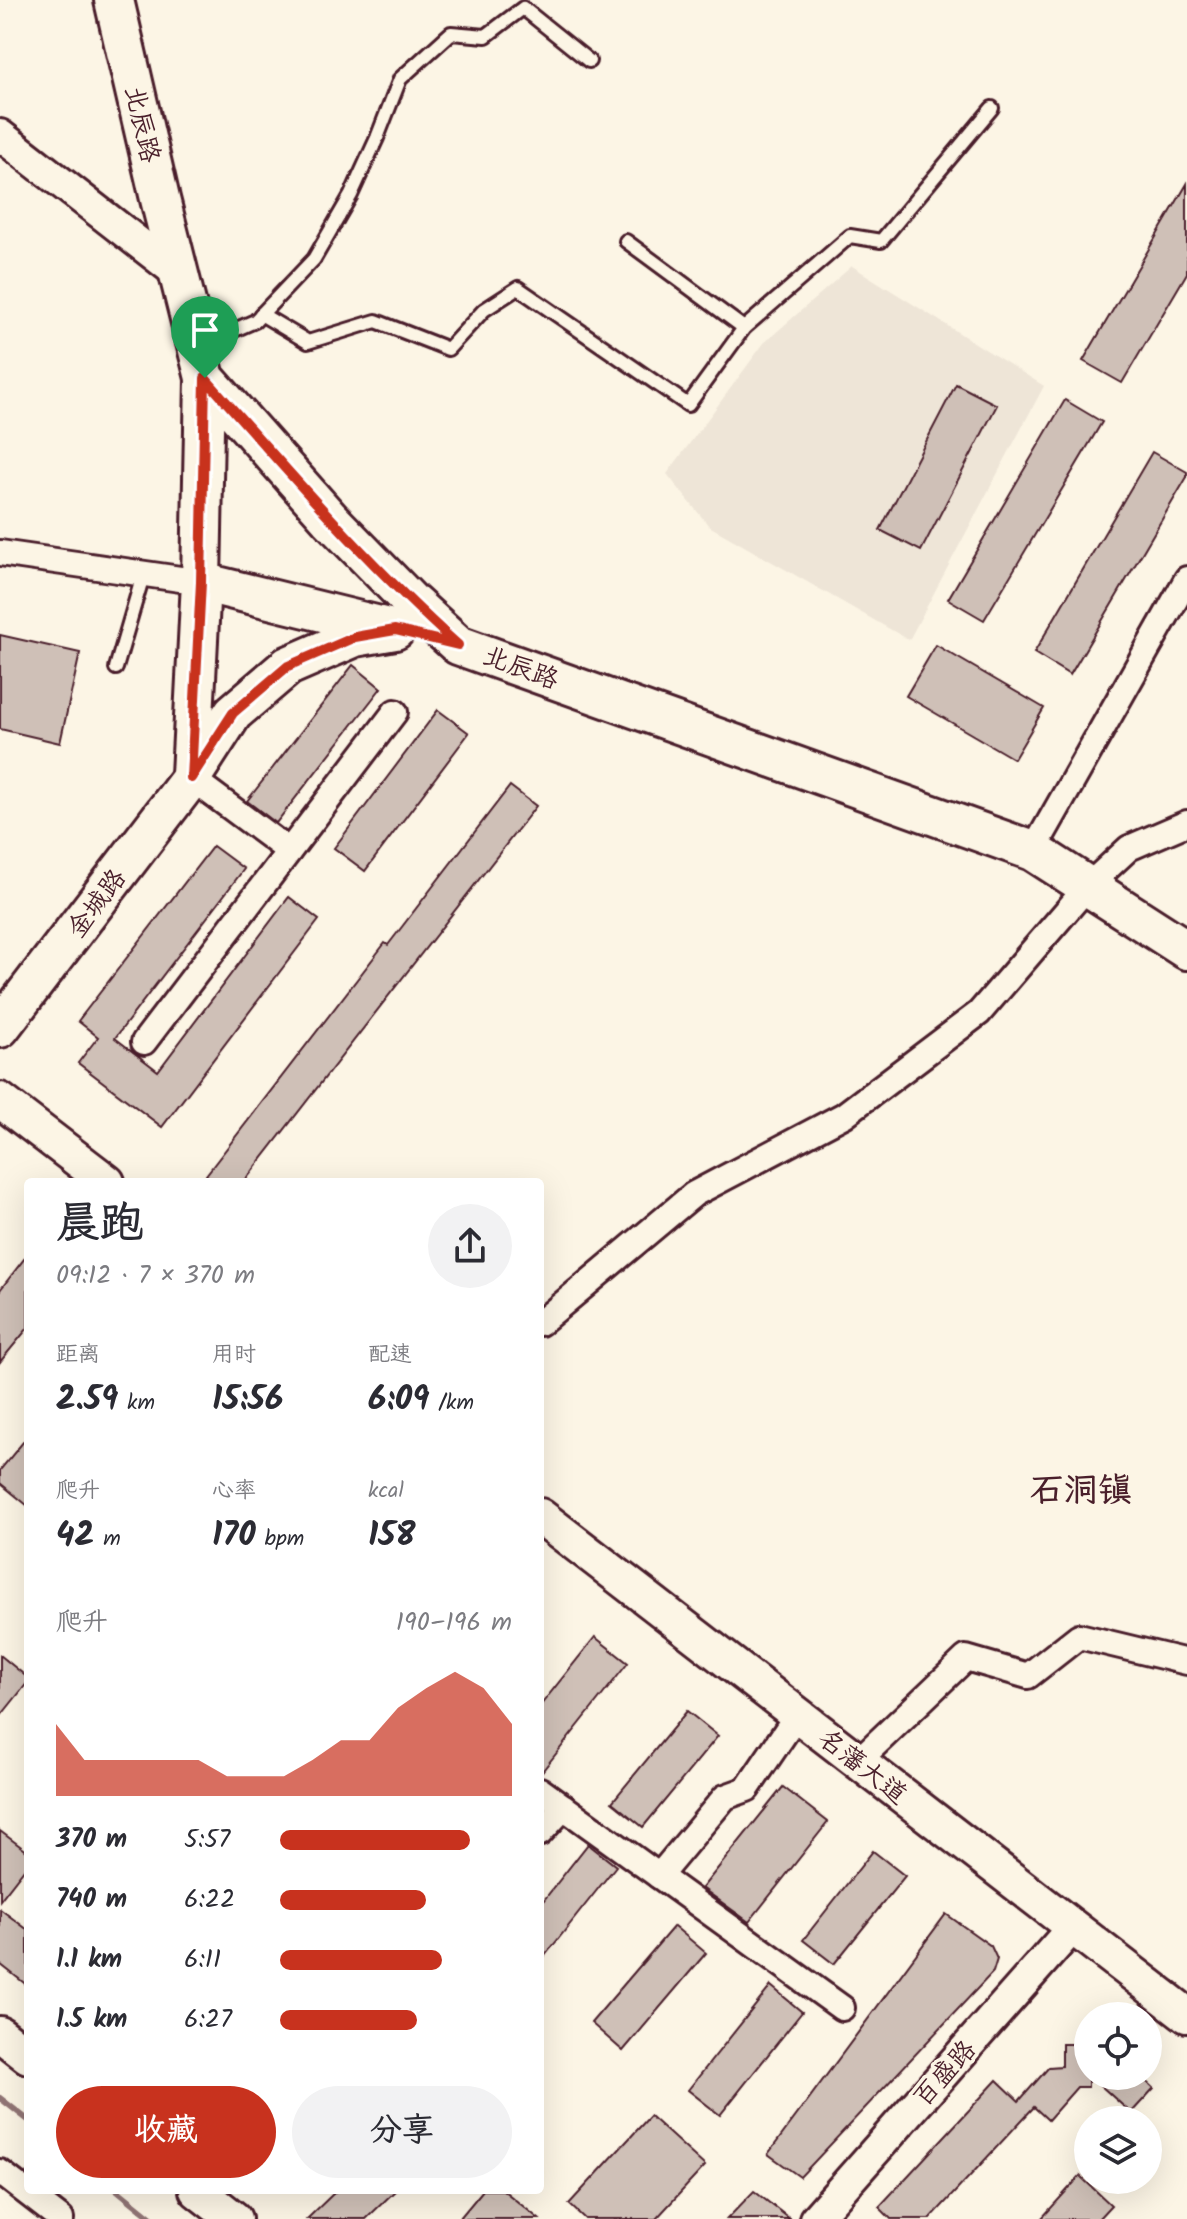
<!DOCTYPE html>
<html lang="zh">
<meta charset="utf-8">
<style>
:root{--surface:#fff;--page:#f2f2f3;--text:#2b2b33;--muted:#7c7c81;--accent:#c8321e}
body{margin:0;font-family:Kalam,"LXGW WenKai TC",sans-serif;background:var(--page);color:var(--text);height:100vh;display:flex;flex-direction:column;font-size:30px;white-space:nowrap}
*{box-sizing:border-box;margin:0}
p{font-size:26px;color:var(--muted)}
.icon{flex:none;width:44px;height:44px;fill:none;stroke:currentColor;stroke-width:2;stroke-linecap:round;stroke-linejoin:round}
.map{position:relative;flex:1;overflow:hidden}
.side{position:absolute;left:24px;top:1178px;width:520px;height:1016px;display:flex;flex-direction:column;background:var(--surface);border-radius:8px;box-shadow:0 8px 32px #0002}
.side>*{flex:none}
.buttons{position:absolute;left:1074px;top:2002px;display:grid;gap:16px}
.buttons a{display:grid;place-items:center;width:88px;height:88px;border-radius:50%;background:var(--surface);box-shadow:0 8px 32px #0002;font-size:40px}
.pin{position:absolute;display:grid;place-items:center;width:68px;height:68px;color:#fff;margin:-82px -34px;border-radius:50% 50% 50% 0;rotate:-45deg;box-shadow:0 0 8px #0007}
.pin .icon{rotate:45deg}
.round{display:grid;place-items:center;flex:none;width:84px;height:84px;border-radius:42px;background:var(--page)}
.overview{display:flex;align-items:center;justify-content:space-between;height:136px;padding:0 32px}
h1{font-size:44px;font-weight:600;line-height:60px}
.figures{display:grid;grid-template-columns:repeat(3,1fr);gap:12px;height:136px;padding:8px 32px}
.figures div{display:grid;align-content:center}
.figures b{font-size:34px;font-weight:600}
.figures small{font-size:22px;font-weight:400}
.figures p{font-size:22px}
.chart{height:224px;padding:16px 32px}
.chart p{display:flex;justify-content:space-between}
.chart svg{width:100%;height:144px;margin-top:8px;fill:var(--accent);opacity:.7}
.action{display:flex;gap:16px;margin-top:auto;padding:16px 32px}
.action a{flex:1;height:92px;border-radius:48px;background:var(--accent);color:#fff;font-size:32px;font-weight:600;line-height:92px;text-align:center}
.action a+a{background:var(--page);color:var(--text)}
ul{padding:0 32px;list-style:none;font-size:26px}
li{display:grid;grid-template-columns:128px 96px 1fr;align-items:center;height:60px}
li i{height:20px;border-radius:10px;background:var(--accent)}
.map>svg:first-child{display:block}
.built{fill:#eee5d7}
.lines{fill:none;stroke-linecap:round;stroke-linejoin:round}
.stream{stroke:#917474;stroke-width:6}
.building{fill:#cfc0b7;stroke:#4a1f2b;stroke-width:2}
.service-casing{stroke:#4a1f2b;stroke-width:18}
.minor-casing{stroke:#4a1f2b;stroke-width:30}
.tertiary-casing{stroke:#4a1f2b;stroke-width:36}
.secondary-casing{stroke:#4a1f2b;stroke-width:40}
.primary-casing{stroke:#4a1f2b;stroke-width:44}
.service{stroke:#fcf5e5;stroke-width:12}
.minor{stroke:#fcf5e5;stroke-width:24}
.tertiary{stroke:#fcf5e5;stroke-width:30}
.secondary{stroke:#fcf5e5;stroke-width:34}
.primary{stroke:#fcf5e5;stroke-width:38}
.route-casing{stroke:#fff;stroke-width:16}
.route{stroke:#c8321e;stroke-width:10}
.labels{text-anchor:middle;stroke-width:7;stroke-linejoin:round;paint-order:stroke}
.street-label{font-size:26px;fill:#4a1f2b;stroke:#fcf5e5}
.district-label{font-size:34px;font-weight:bold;fill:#4a1f2b;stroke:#fcf5e5}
</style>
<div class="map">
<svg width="1187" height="2219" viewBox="0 0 1187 2219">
<rect width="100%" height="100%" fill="#fcf5e5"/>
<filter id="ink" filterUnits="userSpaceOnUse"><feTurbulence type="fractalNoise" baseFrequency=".0125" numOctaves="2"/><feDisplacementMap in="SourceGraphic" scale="16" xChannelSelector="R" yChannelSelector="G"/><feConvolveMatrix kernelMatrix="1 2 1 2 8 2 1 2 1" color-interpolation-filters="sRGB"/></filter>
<g filter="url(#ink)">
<!-- built -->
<polygon class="built" points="852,266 1044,386 909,640 709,526 667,474 764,343"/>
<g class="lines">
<!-- stream -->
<g class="stream">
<polyline points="0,2098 28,2120"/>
<polyline points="117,2190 153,2219"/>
</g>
</g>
<!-- building -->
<g class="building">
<polygon points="1187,184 1187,273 1122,383 1083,361"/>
<polygon points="956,384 997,405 921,551 880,530"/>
<polygon points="1065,400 1102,422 984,620 948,599"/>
<polygon points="1152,452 1187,472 1187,477 1070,675 1034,653"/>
<polygon points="0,635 80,653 60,743 0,729"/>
<polygon points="936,645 1044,708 1014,759 906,696"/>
<polygon points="353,665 381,688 276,823 247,801"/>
<polygon points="438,710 469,733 365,871 334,848"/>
<polygon points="510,786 536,806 244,1182 215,1182 206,1175 385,943 388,945"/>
<polygon points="213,846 244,869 115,1038 158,1071 289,897 319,920 162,1127 78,1063 98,1037 78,1021"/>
<polygon points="28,1254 28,1328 0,1362 0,1290"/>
<polygon points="28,1436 28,1506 0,1483 0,1470"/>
<polygon points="595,1637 628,1663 540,1774 540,1706"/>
<polygon points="0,1655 28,1678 28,1682 0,1717"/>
<polygon points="687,1711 718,1736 643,1827 612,1802"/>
<polygon points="783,1787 828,1822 749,1922 702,1888"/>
<polygon points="0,1831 28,1852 28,1864 0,1900"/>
<polygon points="588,1844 616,1866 540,1962 540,1905"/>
<polygon points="873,1851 905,1876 834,1964 803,1940"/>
<polygon points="0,1909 28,1930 28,1986 0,1964"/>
<polygon points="946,1914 991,1946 997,1959 993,1972 800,2177 768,2154"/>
<polygon points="674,1926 706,1953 623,2051 591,2023"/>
<polygon points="771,1986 802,2012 720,2115 688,2090"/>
<polygon points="1062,2044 1088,2044 1088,2087 1077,2087 1048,2120 1034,2107 930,2219 891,2219 879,2207 997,2080 1019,2101 1049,2067 1062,2066"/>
<polygon points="1090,2076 1141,2076 1154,2088 1131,2113"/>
<polygon points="650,2116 705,2166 656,2219 585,2219 569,2204"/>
<polygon points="1080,2176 1111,2205 1098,2219 1041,2219"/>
<polygon points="337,2190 396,2190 366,2219 307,2219"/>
<polygon points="483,2190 503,2190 539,2219 459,2219"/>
<polygon points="754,2191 790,2219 727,2219"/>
</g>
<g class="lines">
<defs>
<g id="service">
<polyline points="626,241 744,328"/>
<polyline points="261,314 308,342 376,321 448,349 484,310 518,288 688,405 744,328 850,236 881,241 992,108"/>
<polyline points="200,345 255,321 314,259 351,195 377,138 400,79 451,33 486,36 523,8 589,61"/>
<polyline points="116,668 144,572"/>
</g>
<g id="minor">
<polyline points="0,553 201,582"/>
<polyline points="191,778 289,851"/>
<polyline points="1033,851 1187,579"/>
<polyline points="144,1042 395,712"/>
<polyline points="540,1323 694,1194 844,1115 979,1013 1088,886 1129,848 1187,823"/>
<polyline points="858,1761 966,1658 1028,1676 1079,1636 1187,1662"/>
<polyline points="540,1790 842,2008"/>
<polyline points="540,1833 564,1807"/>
<polyline points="659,1876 725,1797 747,1789 797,1715"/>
<polyline points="0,2172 61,2219"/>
</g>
<g id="tertiary">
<polyline points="0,135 180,275"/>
<polyline points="815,2219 1073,1927"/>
</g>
<g id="secondary">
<polyline points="0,1100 107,1182"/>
<polyline points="540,1516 1187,2015"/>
<polyline points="0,2034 28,2056"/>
<polyline points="197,2190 234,2219"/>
</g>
<g id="primary">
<polyline points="114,0 160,199 205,378 330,519 412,603 458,645 1033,851 1187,950"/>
<polyline points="201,582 388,628"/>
<polyline points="191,775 201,582 205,378"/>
<polyline points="0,1028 191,778 233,713 288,666 355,637 395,630"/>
</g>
</defs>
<!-- service casing -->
<use href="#service" class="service-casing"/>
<!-- minor casing -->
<use href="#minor" class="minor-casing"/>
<!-- tertiary casing -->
<use href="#tertiary" class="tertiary-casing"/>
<!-- secondary casing -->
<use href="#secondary" class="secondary-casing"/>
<!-- primary casing -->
<use href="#primary" class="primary-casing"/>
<!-- service -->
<use href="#service" class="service"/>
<!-- minor -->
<use href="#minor" class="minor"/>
<!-- tertiary -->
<use href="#tertiary" class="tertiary"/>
<!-- secondary -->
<use href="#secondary" class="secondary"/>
<!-- primary -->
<use href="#primary" class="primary"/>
</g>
</g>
<g class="lines" filter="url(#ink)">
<defs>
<path id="route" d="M205,378C287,470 366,563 458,645L395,630L355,637L288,666L233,713L191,778L201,582Z"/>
</defs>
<!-- route casing -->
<use href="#route" class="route-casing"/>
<!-- route -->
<use href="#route" class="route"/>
</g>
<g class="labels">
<!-- street labels -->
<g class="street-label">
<text transform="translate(143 124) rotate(77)" y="9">北辰路</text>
<text transform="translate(521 667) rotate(20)" y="9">北辰路</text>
<text transform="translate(96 903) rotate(-53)" y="9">金城路</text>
<text transform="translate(863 1766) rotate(38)" y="9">名藩大道</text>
<text transform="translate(944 2073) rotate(-48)" y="9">百盛路</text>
</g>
<!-- district labels -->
<g class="district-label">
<text x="1081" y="1501">石洞镇</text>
</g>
</g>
</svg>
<div class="buttons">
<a><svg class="icon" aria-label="locate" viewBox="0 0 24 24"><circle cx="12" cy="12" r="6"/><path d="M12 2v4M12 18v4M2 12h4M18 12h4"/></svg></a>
<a><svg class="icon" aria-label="layers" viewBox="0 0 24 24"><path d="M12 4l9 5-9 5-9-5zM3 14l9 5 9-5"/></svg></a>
</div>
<div class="pin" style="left:205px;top:378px;background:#1e9e55"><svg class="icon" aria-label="arrive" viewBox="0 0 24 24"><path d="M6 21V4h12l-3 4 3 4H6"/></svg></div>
<section class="side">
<div class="overview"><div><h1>晨跑</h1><p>09:12 · 7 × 370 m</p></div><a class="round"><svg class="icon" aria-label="share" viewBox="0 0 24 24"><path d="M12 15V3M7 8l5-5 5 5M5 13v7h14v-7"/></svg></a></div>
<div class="figures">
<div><p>距离</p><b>2.59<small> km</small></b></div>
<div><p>用时</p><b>15:56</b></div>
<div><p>配速</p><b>6:09<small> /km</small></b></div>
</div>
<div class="figures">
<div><p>爬升</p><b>42<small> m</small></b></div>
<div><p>心率</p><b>170<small> bpm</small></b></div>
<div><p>kcal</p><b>158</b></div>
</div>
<div class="chart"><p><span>爬升</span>190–196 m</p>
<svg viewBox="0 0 160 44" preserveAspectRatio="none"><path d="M0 44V22L10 33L20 33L30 33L40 33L50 33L60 38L70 38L80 38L90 33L100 27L110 27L120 17L130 11L140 6L150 11L160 22V44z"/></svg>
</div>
<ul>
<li><b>370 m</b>5:57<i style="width:82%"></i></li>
<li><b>740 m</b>6:22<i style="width:63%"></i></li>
<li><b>1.1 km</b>6:11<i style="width:70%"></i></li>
<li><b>1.5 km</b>6:27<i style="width:59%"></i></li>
</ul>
<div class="action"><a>收藏</a><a>分享</a></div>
</section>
</div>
